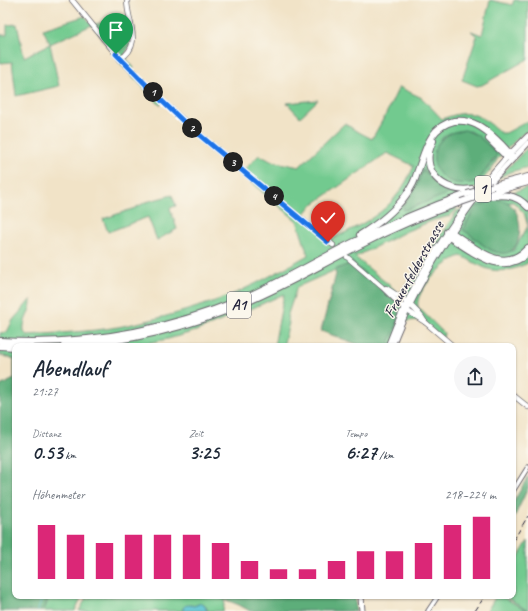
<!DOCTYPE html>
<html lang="de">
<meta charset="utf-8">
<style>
:root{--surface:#fff;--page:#f6f6f7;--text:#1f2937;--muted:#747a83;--accent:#db2777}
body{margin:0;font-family:Caveat,sans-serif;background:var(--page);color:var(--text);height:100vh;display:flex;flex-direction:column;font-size:15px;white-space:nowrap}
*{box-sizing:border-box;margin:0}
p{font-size:13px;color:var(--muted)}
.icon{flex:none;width:22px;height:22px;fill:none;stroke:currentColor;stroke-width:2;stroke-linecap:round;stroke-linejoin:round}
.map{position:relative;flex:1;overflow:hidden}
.details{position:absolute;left:12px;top:343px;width:504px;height:256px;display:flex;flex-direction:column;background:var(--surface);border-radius:8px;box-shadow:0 1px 3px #0004}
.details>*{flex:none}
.pin{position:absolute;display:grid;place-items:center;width:34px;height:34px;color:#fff;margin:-41px -17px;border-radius:50% 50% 50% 0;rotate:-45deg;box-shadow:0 0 4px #0007}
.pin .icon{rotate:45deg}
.km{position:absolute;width:20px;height:20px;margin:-10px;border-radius:50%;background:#222;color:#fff;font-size:11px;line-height:20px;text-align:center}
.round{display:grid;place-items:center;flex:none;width:42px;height:42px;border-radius:21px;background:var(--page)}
.summary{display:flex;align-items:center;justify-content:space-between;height:68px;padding:0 20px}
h1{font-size:22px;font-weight:800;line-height:30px}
.stats{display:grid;grid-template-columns:repeat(3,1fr);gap:6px;height:68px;padding:4px 20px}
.stats div{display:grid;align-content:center}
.stats b{font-size:20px;font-weight:800}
.stats small{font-size:11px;font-weight:400}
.stats p{font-size:11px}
.chart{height:112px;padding:8px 20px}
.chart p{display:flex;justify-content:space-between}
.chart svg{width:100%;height:72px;margin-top:4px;stroke:var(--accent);stroke-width:6}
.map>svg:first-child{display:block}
.green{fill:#72ca8f;stroke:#4a7665;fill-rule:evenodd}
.forest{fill:#5dae7a;stroke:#40685a}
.water{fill:#56c2d1;stroke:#3c7286}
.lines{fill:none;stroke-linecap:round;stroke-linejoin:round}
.stream{stroke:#56c2d1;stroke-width:1}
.street-casing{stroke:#6a666c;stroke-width:5.5}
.secondary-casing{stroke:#6a666c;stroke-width:6}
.primary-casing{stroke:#6a666c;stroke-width:7}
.highway-casing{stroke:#6a666c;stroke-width:8}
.street{stroke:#fff;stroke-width:3.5}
.secondary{stroke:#fff;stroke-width:4.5}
.primary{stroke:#fff;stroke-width:5}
.highway{stroke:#fff;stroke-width:6}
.rail{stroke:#22223b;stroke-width:1;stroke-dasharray:6 3;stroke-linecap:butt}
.highway-bridge-casing{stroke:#6a666c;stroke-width:8;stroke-linecap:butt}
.highway-bridge{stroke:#fff;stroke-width:6}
.route-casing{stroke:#fff;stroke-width:8}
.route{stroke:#1a73e8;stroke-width:5}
.labels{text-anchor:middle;stroke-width:3;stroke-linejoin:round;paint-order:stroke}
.shield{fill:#fbf7ec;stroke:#636270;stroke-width:1}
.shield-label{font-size:15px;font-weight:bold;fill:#22223b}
.street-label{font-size:16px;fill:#22223b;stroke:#fbf7ec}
</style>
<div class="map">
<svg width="528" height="611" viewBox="0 0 528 611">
<rect width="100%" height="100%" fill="#fbf7ec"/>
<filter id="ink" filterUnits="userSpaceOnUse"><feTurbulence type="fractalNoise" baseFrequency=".025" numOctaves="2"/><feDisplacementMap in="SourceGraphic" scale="8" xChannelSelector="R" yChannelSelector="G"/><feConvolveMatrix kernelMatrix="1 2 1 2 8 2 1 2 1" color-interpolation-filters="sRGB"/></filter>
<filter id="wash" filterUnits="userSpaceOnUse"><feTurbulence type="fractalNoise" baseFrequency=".012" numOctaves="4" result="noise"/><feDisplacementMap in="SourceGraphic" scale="16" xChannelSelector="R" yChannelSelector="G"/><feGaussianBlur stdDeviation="0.9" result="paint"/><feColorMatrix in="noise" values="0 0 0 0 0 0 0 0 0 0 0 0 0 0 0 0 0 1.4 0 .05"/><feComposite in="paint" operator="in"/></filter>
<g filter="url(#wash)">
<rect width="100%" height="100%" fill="#f1e3c7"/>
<!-- green -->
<g class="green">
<polygon points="490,0 512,5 514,0 528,0 528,59 482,85 477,86 462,80 477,36 471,31 482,35"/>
<polygon points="85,16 92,25 129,16 133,40 124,56 134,68 132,70 163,102 160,105 118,61 120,59 92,25 50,44 59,86 16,96 12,62 0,63 0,35 7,35 7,25 17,24 24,57 50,44 43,29"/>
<path d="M399,87L422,98L442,119C471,108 479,114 501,133H506L528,121V131L521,135L498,158L493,167L476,188L459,192L456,210L450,216L434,220L407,231L355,257L400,294L457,211L477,204L484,197L511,196V193L528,187V263C514,270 498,274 483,267C475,264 469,259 461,256C446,260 414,291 418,307L444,333L443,338L419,320L407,321L402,329L396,346H388L351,261L349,264L297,287L287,317L289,323L283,346H274L284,294L253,308L196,331L168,339L132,346H15V359L0,355V333L7,332L13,320L31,299C32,313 22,319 24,332L27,335C57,333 88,332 118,327C159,319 200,308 238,292C262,281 285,268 308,255L297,221L203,142L210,144L243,171L259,155L271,161L299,167L345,123L353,129L372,139L386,114ZM470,131L477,135L492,148L496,158L478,181L462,184L437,145C446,130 455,132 470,131ZM387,153L414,166C394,210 373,219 332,239L303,216L312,205ZM424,169L433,181L449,193L413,207L403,206L416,187ZM513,202L524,213L528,226L514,250C491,260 481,240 463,230L469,218L478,206Z"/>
<polygon points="318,100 300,117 287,103"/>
<polygon points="528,147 528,167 510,172 498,178"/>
<polygon points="172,195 176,206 170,208 177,229 157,240 148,217 108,232 103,219 135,208 146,202"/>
<polygon points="528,541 528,611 505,596 513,596 513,566"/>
<polygon points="49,596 82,596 75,611 44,611"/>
<polygon points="91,596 216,596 225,600 223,611 207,611 207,608 201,603 194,606 191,605 183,608 183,611 79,611 86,598 90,598"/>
<polygon points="496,596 501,596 527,611 487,611"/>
</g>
<!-- forest -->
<g class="forest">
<path d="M465,130L477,135L497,153V155L478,181C428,197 416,134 465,130Z"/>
<path d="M423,169C432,180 438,185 450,193L405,210L403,209V206L416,187Z"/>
<path d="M494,200C528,194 528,264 496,252C483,248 475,236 463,230L469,218L478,206Z"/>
<polygon points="351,261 404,308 388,346 362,346 321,331 336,274 334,270 349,264"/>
<polygon points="14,359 15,359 15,596 49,596 44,611 0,611 0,386 14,379"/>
<polygon points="528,476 528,488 513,520 513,503"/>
<polygon points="216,596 355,596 356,611 250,611 239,605"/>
</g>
<!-- water -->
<path class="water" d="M201,603L204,604L207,611H183V608C186,604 190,605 194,606Z"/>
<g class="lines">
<!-- stream -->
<polyline class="stream" points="38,611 42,596"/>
</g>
</g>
<g filter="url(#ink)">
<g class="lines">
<defs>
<g id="street">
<polyline points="513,491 528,467"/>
<polyline points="428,611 438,596"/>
</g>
<g id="secondary">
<polyline points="72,0 120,59 163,102 210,144 333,245"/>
<path d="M120,59C144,45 127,22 127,0"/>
<polyline points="347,257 382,287 406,310 425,322 453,346"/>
<path d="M386,288C400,297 417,308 425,322"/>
<polyline points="513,395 528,407"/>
</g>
<g id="primary">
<polyline points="484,189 528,143"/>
<polyline points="477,191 507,157 528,136"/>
<path d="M388,346C409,290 436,247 471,199"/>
<path d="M392,346C412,292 443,243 477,196"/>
<polyline points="361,596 362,611"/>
</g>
<g id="highway">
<polyline points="489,139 507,157 512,158"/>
<path d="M433,141C418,170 443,194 472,189"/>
<polyline points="493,186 528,177"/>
<polyline points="489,193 528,182"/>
<path d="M484,197C501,194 515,193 528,207"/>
<path d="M360,235C378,224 394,212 406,195C411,188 415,181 417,173C425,153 428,127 454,121C462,120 470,121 477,125C486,129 508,149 512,158"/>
<path d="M528,248C503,276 474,247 451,232H447L449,237C473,251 500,278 528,253"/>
<path d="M0,341C82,346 164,331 240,300C278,284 313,263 350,244C388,225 427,208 467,194"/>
<polyline points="0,346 15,347"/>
<path d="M64,346C126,342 187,328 244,303C283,287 320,265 358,246C391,229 426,214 461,202"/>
</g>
</defs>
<!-- street casing -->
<use href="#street" class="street-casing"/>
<!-- secondary casing -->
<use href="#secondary" class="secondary-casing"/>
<!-- primary casing -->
<use href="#primary" class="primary-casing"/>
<!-- highway casing -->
<use href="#highway" class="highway-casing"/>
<!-- street -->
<use href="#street" class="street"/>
<!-- secondary -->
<use href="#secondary" class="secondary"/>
<!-- primary -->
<use href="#primary" class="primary"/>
<!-- highway -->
<use href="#highway" class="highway"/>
<!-- rail -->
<g class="rail">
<polyline points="513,541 528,516"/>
<polyline points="475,611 485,596"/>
</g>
<defs>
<g id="highway-bridge">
<polyline points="467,194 493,186"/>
<polyline points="461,202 487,193"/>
</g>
</defs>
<!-- highway-bridge casing -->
<use href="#highway-bridge" class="highway-bridge-casing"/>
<!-- highway-bridge -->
<use href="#highway-bridge" class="highway-bridge"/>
</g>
</g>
<g class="lines" filter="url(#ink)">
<defs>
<polyline id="route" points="116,54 163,102 184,122 328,242"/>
</defs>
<!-- route casing -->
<use href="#route" class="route-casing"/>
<!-- route -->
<use href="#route" class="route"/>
</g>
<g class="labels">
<!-- shield labels -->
<g class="shield">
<rect x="475" y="176" width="16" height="26" rx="3"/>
<rect x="227" y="292" width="24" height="26" rx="3"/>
</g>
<g class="shield-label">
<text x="483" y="194">1</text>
<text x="239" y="310">A1</text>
</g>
<!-- street labels -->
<g class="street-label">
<text transform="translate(413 269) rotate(-61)" y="6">Frauenfelderstrasse</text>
</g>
</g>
</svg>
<div class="pin" style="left:116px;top:54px;background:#1e9e55"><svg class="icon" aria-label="arrive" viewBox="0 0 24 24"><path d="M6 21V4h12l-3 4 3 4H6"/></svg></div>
<div class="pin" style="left:328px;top:242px;background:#d93025"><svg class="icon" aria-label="check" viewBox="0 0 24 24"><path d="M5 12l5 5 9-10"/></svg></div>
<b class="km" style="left:153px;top:92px">1</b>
<b class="km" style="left:192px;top:128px">2</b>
<b class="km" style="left:233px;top:162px">3</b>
<b class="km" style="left:274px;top:196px">4</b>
<section class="details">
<div class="summary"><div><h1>Abendlauf</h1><p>21:27</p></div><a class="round"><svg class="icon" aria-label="share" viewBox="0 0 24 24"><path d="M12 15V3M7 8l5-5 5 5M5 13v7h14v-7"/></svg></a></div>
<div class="stats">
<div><p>Distanz</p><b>0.53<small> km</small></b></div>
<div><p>Zeit</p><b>3:25</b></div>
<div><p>Tempo</p><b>6:27<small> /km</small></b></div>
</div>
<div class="chart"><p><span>Höhenmeter</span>218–224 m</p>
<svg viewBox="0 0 160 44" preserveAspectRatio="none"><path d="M5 44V11M15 44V17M25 44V22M35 44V17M45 44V17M55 44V17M65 44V22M75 44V33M85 44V38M95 44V38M105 44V33M115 44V27M125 44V27M135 44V22M145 44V11M155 44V6"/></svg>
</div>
</section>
</div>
